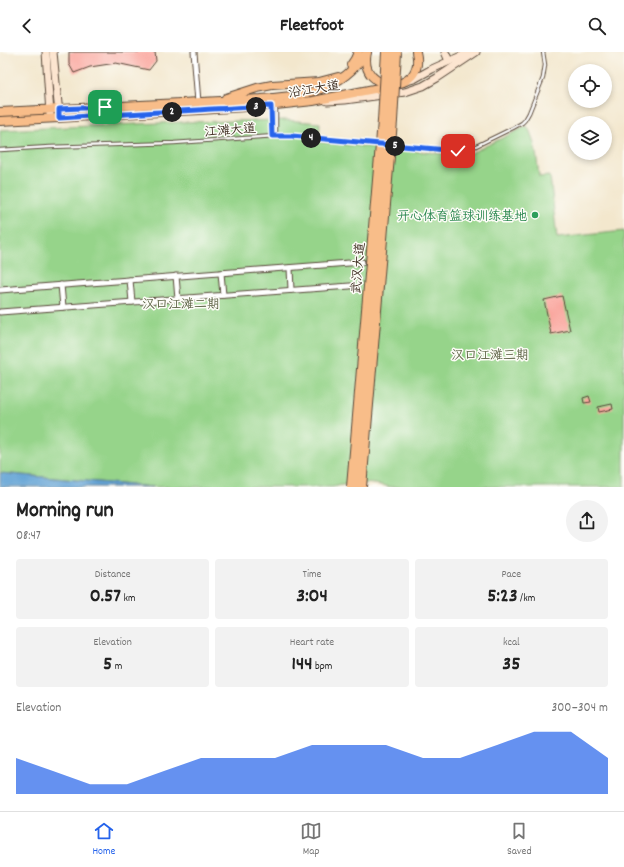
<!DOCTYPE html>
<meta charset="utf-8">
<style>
:root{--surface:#fff;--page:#f2f2f2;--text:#222;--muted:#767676;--line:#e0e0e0;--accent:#2563eb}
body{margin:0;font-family:Dekko,"LXGW WenKai TC",sans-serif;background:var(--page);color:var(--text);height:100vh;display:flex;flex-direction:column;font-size:15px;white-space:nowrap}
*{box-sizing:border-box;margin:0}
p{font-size:13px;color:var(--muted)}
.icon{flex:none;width:22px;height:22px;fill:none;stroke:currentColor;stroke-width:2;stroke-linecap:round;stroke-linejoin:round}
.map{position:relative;height:435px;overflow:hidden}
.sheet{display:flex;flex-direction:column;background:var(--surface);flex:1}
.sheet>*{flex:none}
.fabs{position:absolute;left:568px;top:12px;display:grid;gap:8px}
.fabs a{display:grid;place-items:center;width:44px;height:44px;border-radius:50%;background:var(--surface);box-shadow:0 2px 6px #0003;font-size:20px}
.pin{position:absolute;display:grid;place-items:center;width:34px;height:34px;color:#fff;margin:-17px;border-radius:8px;box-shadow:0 2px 6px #0006}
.km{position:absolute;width:20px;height:20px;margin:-10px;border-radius:50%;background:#222;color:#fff;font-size:11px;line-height:20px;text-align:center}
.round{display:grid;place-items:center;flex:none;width:42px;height:42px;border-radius:21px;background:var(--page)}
.head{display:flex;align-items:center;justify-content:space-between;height:68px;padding:0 16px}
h1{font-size:22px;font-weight:700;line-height:30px}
.stats{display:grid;grid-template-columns:repeat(3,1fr);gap:6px;height:68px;padding:4px 16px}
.stats div{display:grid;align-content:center;border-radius:4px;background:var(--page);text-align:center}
.stats b{font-size:20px;font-weight:700}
.stats small{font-size:11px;font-weight:400}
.stats p{font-size:11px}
.chart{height:112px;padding:8px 16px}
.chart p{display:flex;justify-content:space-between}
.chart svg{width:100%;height:72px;margin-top:4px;fill:var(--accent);opacity:.7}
header{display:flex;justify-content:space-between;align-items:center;height:52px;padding:0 16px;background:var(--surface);font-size:18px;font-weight:700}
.tab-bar{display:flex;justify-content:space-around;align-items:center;height:56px;border-top:1px solid var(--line);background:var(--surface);font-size:11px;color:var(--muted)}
.tab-bar a{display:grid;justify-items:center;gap:2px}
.tab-bar .active{color:var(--accent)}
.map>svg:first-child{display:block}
.park{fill:#96d48a;stroke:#687f54}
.water{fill:#62a3d5;stroke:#4e667a}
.building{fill:#faa69e}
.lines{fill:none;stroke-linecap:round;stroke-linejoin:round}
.lane-casing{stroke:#574638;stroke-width:4.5}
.street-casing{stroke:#574638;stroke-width:7}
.secondary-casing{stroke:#574638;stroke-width:9}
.primary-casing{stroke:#574638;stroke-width:10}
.lane{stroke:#fff;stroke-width:2.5}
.street{stroke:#fff;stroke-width:5}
.secondary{stroke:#fce5d0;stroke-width:7}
.primary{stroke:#f8bd89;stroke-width:8}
.highway-bridge-casing{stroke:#574638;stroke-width:12;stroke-linecap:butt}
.highway-bridge{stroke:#f8bd89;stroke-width:10}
.route-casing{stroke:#fff;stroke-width:8}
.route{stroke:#2563eb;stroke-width:5}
.leisure-dot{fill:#2e9e5b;stroke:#fdfcf7;stroke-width:1.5}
.labels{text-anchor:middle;stroke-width:3;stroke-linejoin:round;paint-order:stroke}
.street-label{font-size:13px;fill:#3b2a1e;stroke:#fdfcf7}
.leisure-label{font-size:13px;fill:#27864d;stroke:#fdfcf7;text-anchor:end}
.park-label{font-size:13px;fill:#565d3e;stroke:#fdfcf7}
</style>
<header><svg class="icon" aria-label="back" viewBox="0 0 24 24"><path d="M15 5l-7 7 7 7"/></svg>Fleetfoot<svg class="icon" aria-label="search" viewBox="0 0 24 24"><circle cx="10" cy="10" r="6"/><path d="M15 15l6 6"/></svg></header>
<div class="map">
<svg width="624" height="435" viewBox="0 0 624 435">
<rect width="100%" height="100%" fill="#fdfcf7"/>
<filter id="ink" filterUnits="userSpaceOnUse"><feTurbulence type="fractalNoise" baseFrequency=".025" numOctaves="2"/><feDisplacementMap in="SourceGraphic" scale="8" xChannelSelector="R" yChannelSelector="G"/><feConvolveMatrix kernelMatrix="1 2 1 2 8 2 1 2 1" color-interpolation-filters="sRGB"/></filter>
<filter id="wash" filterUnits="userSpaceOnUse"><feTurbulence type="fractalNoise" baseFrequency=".012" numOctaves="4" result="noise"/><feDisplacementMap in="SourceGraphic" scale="16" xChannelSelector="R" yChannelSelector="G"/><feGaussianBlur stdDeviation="0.9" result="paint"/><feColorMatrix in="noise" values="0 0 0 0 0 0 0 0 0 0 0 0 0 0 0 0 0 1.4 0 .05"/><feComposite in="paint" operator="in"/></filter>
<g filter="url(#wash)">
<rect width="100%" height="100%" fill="#f3e7cd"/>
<!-- park -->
<path class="park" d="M286,68L320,71L319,90L458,103H467L527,74C536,89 537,108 539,125L550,124L557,186L624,179V435H391C371,430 353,430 333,435H153L0,421V78L183,70Z"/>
<!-- water -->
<polygon class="water" points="0,421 153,435 0,435"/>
<g id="blocks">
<!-- building -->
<g class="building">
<polygon points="69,0 155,0 156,9 149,18 116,11 90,15 74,21 69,12"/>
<polygon points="562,244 570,278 551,282 544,248"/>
<polygon points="589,344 591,350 584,351 583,346"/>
<polygon points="612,352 613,357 599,360 598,355"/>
</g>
</g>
</g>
<g filter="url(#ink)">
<use href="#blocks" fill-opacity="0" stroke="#574638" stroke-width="1"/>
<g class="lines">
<defs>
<g id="lane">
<polyline points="271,55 272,84"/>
<polyline points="276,84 276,55"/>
<polyline points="392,93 463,99 472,96 513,76 522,71 525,68 529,61 543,26 545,13 543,0"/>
<polyline points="0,98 50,95 174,91 276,84 292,84 379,92"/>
</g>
<g id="street">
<polyline points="194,0 198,50"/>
<polyline points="290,216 291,238"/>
<polyline points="221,221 223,243"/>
<polyline points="176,224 178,247"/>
<polyline points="130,228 132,250"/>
<polyline points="61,233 63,255"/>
<polyline points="0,238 362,210"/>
<polyline points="0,260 350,234"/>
</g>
<g id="secondary">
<polyline points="46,0 50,62"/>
<polyline points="53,0 59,62"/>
<polyline points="445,0 449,9"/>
<polyline points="407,29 414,27 432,17 470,0"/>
<polyline points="327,49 345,48 405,40 423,34 437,26 476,0"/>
</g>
<g id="primary">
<path d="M367,0C357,43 427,43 416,0"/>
<polyline points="351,13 355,7 358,0"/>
<polyline points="226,46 257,36 272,33 319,30 338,25"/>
<path d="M0,60L261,47C306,43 340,40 367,0"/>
<polyline points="0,69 59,66 120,62 200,58 276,53 313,49 389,34"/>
</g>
</defs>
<!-- lane casing -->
<use href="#lane" class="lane-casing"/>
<!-- street casing -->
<use href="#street" class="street-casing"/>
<!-- secondary casing -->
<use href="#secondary" class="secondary-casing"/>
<!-- primary casing -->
<use href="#primary" class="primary-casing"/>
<!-- lane -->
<use href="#lane" class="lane"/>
<!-- street -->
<use href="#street" class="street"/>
<!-- secondary -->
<use href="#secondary" class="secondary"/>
<!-- primary -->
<use href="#primary" class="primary"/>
<defs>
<g id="highway-bridge">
<polyline points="352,435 383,69 387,0"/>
<polyline points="361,435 392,69 396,0"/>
</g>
</defs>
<!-- highway-bridge casing -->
<use href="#highway-bridge" class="highway-bridge-casing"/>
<!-- highway-bridge -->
<use href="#highway-bridge" class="highway-bridge"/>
</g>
</g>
<g class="lines" filter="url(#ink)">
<defs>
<path id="route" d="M105,55L59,57V66C130,61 201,58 271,54L272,84H292L458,99"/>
</defs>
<!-- route casing -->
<use href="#route" class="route-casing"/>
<!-- route -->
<use href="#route" class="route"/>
</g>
<!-- markers -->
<circle class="leisure-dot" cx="535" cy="163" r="4"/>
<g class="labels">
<!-- street labels -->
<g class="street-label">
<text transform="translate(314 36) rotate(-9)" y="5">沿江大道</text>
<text transform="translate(230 77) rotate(-4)" y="5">江滩大道</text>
<text transform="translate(357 216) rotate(-85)" y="5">武汉大道</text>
</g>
<!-- leisure labels -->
<g class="leisure-label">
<text x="527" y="168">开心体育篮球训练基地</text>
</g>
<!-- park labels -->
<g class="park-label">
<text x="181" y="256">汉口江滩二期</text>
<text x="490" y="307">汉口江滩三期</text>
</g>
</g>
</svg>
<div class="fabs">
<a><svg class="icon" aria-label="locate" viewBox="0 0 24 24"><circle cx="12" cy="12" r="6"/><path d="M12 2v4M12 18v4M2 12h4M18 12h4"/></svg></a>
<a><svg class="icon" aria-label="layers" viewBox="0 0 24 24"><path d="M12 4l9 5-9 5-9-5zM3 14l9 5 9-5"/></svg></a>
</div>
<div class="pin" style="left:105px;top:55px;background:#1e9e55"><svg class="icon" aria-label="arrive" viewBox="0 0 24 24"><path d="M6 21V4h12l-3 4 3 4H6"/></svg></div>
<div class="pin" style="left:458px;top:99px;background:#d93025"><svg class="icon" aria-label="check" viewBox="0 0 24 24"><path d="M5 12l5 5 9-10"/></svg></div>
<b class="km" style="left:172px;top:60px">2</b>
<b class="km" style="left:256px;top:55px">3</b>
<b class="km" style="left:311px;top:86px">4</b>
<b class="km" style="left:395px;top:94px">5</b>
</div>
<section class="sheet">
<div class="head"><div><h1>Morning run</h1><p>08:47</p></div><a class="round"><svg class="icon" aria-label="share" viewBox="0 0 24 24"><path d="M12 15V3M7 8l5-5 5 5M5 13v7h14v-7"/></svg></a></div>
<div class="stats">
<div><p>Distance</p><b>0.57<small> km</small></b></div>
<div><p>Time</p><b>3:04</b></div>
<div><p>Pace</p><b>5:23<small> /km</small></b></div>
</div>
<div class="stats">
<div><p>Elevation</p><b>5<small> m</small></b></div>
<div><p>Heart rate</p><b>144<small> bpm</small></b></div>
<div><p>kcal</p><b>35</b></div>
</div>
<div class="chart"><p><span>Elevation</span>300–304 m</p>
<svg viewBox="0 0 160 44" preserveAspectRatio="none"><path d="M0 44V22L10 30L20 38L30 38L40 30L50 22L60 22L70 22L80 14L90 14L100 14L110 22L120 22L130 14L140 6L150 6L160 22V44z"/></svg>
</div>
</section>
<nav class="tab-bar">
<a class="active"><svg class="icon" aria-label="home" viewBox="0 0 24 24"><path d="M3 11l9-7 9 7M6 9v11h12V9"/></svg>Home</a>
<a><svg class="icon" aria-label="map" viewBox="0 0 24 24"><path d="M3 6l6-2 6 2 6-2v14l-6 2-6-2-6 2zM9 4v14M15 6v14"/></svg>Map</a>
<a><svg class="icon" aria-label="saved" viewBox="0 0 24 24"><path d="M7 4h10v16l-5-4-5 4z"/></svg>Saved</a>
</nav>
